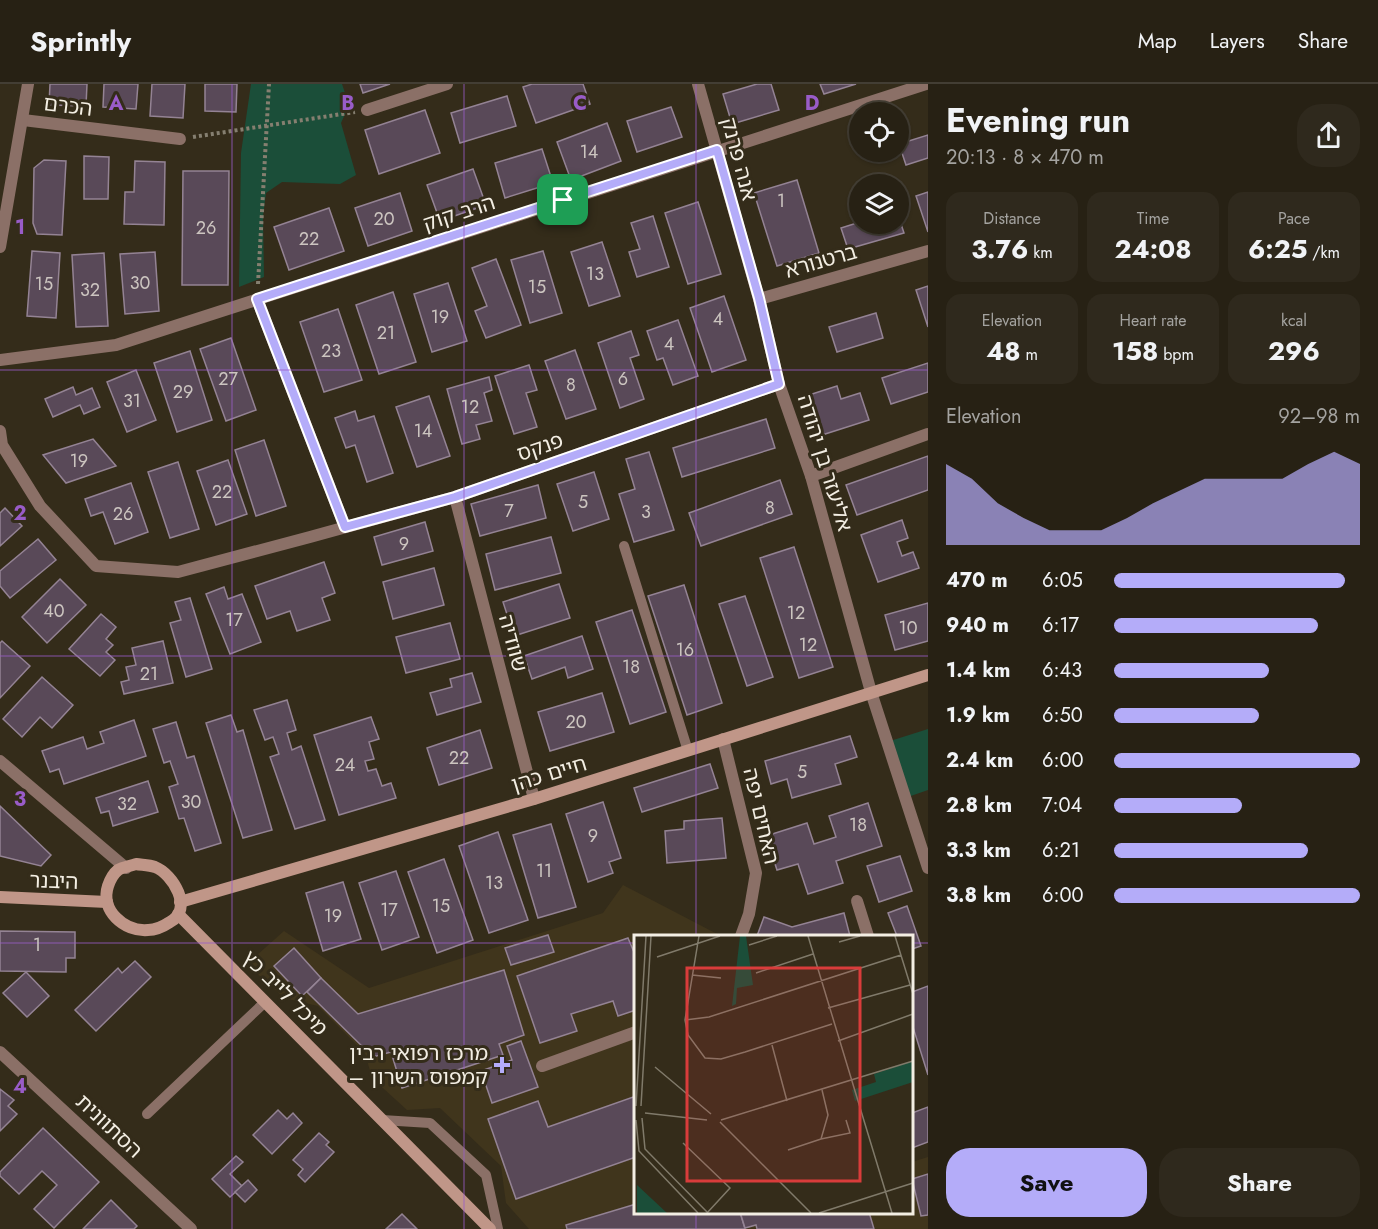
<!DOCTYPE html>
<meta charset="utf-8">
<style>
:root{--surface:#272114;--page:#2f291d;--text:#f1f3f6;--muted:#a4a3a0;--line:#433e34;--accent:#b4acf9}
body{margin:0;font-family:Jost,"Noto Sans Hebrew",sans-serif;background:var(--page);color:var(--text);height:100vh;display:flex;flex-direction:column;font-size:22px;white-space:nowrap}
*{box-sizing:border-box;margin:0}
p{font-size:20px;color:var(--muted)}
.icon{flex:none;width:33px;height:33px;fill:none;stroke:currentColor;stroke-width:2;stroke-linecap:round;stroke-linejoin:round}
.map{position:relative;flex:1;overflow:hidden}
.sheet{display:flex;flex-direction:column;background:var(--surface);width:450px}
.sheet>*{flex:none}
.controls{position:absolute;left:849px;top:18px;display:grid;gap:12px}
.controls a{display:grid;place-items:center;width:60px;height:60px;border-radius:50%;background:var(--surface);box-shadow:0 2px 4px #0004,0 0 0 2px var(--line);font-size:30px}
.pin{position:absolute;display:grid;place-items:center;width:51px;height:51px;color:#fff;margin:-26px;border-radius:12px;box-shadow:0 3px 9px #0006}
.round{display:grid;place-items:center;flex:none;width:63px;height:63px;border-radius:24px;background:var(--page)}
.summary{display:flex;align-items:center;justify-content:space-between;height:102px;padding:0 18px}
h1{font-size:33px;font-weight:700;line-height:45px}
.figures{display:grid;grid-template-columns:repeat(3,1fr);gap:9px;height:102px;padding:6px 18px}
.figures div{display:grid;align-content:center;border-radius:15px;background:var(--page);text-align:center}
.figures b{font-size:26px;font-weight:700}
.figures small{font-size:16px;font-weight:400}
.figures p{font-size:16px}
.chart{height:168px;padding:12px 18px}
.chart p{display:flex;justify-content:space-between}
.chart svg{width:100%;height:108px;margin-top:6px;fill:var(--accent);opacity:.7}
.cta{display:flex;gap:12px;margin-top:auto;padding:12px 18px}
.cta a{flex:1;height:69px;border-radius:24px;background:var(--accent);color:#111;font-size:24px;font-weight:700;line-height:69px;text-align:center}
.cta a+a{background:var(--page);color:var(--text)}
ul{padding:0 18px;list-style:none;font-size:20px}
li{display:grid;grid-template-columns:96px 72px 1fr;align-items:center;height:45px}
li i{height:15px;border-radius:8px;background:var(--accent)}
header{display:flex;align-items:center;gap:36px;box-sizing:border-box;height:84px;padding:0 30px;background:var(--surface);border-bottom:2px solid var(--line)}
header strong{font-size:28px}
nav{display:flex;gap:33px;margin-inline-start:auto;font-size:21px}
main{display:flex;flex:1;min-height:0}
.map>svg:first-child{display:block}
.built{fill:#40351c}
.green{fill:#1b4e39}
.building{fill:#594958;stroke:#948394;stroke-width:1.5}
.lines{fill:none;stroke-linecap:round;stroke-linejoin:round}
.path{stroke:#857f70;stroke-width:4;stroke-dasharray:3 3;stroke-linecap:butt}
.lane{stroke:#8b7067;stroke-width:10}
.street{stroke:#8b7067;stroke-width:12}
.secondary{stroke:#c09688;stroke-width:12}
.route-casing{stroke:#fff;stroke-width:12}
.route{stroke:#b4acf9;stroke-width:8}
.grid{fill:none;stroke:#995cc8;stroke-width:1.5;stroke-opacity:0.55}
.poi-dot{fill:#b4acf9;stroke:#342c1a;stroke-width:2}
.labels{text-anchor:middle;stroke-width:6;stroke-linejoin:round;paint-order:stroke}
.number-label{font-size:18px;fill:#ccc5c0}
.street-label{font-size:21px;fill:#f3eee3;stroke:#342c1a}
.poi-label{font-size:21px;fill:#f3eee3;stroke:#342c1a;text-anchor:end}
.inset-road{fill:none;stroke:#807a6a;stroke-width:1.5}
.view{fill:#d93c3b;fill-opacity:0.15;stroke:#d93c3b;stroke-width:3}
.inset-edge{fill:none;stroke:#f3eee3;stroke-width:3}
.grid-label{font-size:20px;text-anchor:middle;font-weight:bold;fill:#995cc8;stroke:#342c1a;stroke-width:6;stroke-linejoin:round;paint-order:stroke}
</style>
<header>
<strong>Sprintly</strong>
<nav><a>Map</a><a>Layers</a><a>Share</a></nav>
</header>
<main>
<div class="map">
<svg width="928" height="1145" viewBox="0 0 928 1145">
<rect width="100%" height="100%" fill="#342c1a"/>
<!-- built -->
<polygon class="built" points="623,801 721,852 636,852 636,1128 912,1128 912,1078 928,1073 928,1145 529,1145 506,1119 501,1082 440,1024 407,1026 372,994 365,969 318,922 284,914 247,880 284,847 369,904 603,829"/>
<!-- green -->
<g class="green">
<polygon points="251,0 342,0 349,21 341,39 356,91 340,100 282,98 266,109 263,132 264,193 239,203 241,69"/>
<polygon points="928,645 928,706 905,714 887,658"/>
</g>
<!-- building -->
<g class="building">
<polygon points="50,0 87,0 86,22 49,21"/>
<polygon points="104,0 138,0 136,25 103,23"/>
<polygon points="152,0 185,0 183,34 150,32"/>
<polygon points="205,0 237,0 236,28 205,27"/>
<polygon points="360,0 390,0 363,9"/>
<polygon points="532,0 583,0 590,20 536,39 523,3"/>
<polygon points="757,0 771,0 779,26 732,40 723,10"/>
<polygon points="820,0 856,0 824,10"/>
<polygon points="507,12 516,42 460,59 451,29"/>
<polygon points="671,23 682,53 637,68 627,37"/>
<polygon points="425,26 440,69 379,90 365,46"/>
<polygon points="607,39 621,77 571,96 557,58"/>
<polygon points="928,51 928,74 906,81 899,60"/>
<polygon points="542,65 553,99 505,114 495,79"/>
<polygon points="84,72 109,73 108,115 84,115"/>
<polygon points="44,76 66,77 62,151 37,150 33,139 34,84"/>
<polygon points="135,77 165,78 164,141 124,140 125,108 134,108"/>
<polygon points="473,85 486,121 440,137 427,101"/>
<polygon points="183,87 229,87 228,201 182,201"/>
<polygon points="797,96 819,169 777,182 754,109"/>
<polygon points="928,108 928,148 916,112"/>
<polygon points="400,109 412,147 368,162 355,124"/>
<polygon points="698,118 721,190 688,200 665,129"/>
<polygon points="329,124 344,167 289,186 274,143"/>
<polygon points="898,131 904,149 848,165 841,144 860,138 898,140"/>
<polygon points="653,132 669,183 637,193 629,168 640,165 631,139"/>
<polygon points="602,158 620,212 589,222 571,168"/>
<polygon points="32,167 60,169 56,234 27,232"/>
<polygon points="543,167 562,229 530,239 511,176"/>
<polygon points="155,168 159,227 125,230 120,170"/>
<polygon points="104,169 108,242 76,243 72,171"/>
<polygon points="496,175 521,241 486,254 475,227 487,222 472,184"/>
<polygon points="448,199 467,257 432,268 414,210"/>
<polygon points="928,202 928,243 916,206"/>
<polygon points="393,208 416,278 379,290 356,221"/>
<polygon points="724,212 746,276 712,288 690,224"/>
<polygon points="338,225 362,296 324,308 300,238"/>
<polygon points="876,229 883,254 837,268 829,243"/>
<polygon points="678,236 698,292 673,301 663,274 657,276 647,247"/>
<polygon points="631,247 639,271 630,274 644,315 620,324 598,259"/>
<polygon points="231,254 256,326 226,337 200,265"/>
<polygon points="575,266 596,325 566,335 545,277"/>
<polygon points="190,267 212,336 177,348 154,279"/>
<polygon points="928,279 928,308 891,320 882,294"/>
<polygon points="529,281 537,306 526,309 537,343 514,350 495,292"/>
<polygon points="136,286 156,336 127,348 107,298"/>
<polygon points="489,293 492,306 484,309 492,337 476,341 480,355 462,360 447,305"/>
<polygon points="837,302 841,315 860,309 869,336 822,351 809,311"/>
<polygon points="73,303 76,311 92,304 100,323 84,330 80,321 53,333 45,315"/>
<polygon points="429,312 450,372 417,383 396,323"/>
<polygon points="355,327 358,337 374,332 393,389 367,398 355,361 346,364 335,334"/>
<polygon points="766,335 775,364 682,393 673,364"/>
<polygon points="93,355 116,382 66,399 43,371"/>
<polygon points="264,356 286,422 256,432 235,366"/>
<polygon points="649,368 674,446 634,458 619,410 635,405 626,375"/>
<polygon points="928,372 928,406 857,431 846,401"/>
<polygon points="228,376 247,430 216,441 197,387"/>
<polygon points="178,378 199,445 170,454 148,388"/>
<polygon points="594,388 609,435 573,447 557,400"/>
<polygon points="780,396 792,430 701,462 689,429"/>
<polygon points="131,399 148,448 115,460 103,428 91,432 85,415"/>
<polygon points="538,401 546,434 480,452 471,420"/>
<polygon points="5,424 22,442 0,462 0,429"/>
<polygon points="902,436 908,454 897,458 902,472 913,468 919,484 878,498 861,451"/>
<polygon points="425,438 433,467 382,481 374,453"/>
<polygon points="551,453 561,489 495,506 486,470"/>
<polygon points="38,455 56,476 10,514 0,502 0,487"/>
<polygon points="794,463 833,583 799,594 760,474"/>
<polygon points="324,478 335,509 322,514 330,536 297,547 290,527 267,535 255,502"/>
<polygon points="434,484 444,521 393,535 383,498"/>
<polygon points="60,495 86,521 47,559 22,533"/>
<polygon points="559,500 570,534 514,552 503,518"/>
<polygon points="684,501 722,619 687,631 648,512"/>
<polygon points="224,503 228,515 242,510 261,558 230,570 206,510"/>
<polygon points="745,512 773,593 747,602 719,520"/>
<polygon points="190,514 212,585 186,593 170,539 181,536 175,518"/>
<polygon points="928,519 928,557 895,566 885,531"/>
<polygon points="632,526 666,628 630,640 596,538"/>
<polygon points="101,530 116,543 106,555 113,561 106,568 115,576 100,592 69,565"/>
<polygon points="450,539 460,575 406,589 396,553"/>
<polygon points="582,552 593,585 568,594 565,583 532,595 524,572"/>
<polygon points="2,557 30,582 0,614 0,559"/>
<polygon points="163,557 173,599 124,610 121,598 129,596 126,583 136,581 132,564"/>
<polygon points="472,589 481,618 437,631 430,609 452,603 450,595"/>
<polygon points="42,593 73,621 52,644 40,633 22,653 3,635"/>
<polygon points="602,609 614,648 550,667 538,628"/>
<polygon points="287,616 296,646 287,649 292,666 301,662 325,736 295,745 270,673 279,670 273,653 265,656 254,626"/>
<polygon points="231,631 237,648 243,646 272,746 243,754 206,639"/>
<polygon points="371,633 379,655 369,658 374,675 365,677 368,687 376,685 382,702 391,699 396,714 339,731 314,651"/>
<polygon points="134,636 146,672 64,700 59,685 50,688 42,667 83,653 87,665 104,659 100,648"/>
<polygon points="176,638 187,674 194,672 221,759 195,767 184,734 179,735 169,703 178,700 170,677 164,679 153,645"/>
<polygon points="480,646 492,684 439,701 427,664"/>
<polygon points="850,652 857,673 835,680 841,700 792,714 787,695 771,700 765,677"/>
<polygon points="710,680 718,704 642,728 634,704"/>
<polygon points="148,697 158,728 113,742 109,727 101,729 96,714"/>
<polygon points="603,718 621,774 609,778 613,789 588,798 566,730"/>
<polygon points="868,719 882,762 836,777 843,799 808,810 798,780 777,786 766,752 807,739 814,760 836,753 829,732"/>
<polygon points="0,722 51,771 41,782 0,772"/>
<polygon points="722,734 726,774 667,779 665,747 684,745 684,737"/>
<polygon points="551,740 576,823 538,834 513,751"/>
<polygon points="498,748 528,836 489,849 459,762"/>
<polygon points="900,772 912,807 879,818 867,782"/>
<polygon points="444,775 473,856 437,869 408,788"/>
<polygon points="396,787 419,853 382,866 359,799"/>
<polygon points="343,798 361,855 323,867 306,809"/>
<polygon points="907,822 921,862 912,865 912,852 897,852 888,829"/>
<polygon points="844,829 850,852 757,852 764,833 792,843"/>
<polygon points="0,847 75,848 75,874 66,874 66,888 0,887"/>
<polygon points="548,851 554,868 511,881 505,864"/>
<polygon points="628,854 636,873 636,926 618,932 613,917 571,930 577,947 540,959 517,892"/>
<polygon points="294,864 321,894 302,912 274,882"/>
<polygon points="135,877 151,893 96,947 75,926 118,884 122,889"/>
<polygon points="504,886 524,951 499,960 503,971 402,1004 391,968 373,973 307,908 321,894 358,930"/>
<polygon points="26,888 49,912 27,933 3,909"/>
<polygon points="928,902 928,991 912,940 912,908"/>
<polygon points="521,957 538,1003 492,1019 481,987 512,976 507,962"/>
<polygon points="0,1005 14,1016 8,1022 17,1030 0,1047"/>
<polygon points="636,1012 636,1073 516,1115 488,1035 538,1017 548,1043"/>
<polygon points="928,1023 928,1058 912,1064 912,1029"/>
<polygon points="278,1026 287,1035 293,1029 302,1039 272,1070 253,1051"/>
<polygon points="43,1044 99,1098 54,1144 34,1125 57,1101 42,1087 19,1110 0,1092 0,1088"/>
<polygon points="319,1049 329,1058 326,1061 334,1068 305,1098 298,1091 303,1085 293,1076"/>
<polygon points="236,1072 243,1078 230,1090 242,1102 230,1113 212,1095"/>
<polygon points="928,1090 928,1131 921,1132 912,1095"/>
<polygon points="248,1096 257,1106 245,1118 235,1108"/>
<polygon points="111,1116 137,1142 134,1145 83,1145"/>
<polygon points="636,1120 636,1128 740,1128 745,1145 567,1145 566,1141"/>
<polygon points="740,1128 869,1128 874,1145 757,1145 756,1141 745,1144"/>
<polygon points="402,1130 417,1145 386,1145"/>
</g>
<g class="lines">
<!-- path -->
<g class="path">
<polyline points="193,53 355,28"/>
<polyline points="258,200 269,0"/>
</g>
<!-- lane -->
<g class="lane">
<polyline points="624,462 688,667"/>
<polyline points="147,1030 265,918"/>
<polyline points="382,1036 430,1039 486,1091 498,1145"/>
</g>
<!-- street -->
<g class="street">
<polyline points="698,0 759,215 779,300 811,392 871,608 928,784"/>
<polyline points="367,26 447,0"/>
<polyline points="23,36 180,55"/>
<polyline points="0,163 28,0"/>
<polyline points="257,215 345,443"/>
<polyline points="759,215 928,167"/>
<polyline points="0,276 116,261 926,0"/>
<polyline points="0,347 2,361 40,422 96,482 178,488 310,453 455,413 779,300"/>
<polyline points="811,392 928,350"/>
<polyline points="455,413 534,715"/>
<polyline points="723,655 756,789 749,830 741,852"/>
<polyline points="0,677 126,784"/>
<polyline points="857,817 868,852"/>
<polyline points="0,968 191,1145"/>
<polyline points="542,982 636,948"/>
</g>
<!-- secondary -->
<g class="secondary">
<path d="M136,780C142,781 149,781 155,783C173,790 194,825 170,838C164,842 155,846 148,846C124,848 100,826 108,802C110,796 113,790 118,786C123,783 131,782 136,780Z"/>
<polyline points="0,813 107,818"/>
<polyline points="180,818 534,715 928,591"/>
<polyline points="178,830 490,1145"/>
</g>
</g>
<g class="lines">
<defs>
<polygon id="route" points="717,66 759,214 779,300 455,413 345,443 257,215"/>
</defs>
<!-- route casing -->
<use href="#route" class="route-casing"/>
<!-- route -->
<use href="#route" class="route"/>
</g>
<!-- grid -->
<path class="grid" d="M232,0V1145M464,0V1145M696,0V852M0,286H928M0,572H928M0,859H636M912,859H928M696,1128V1145"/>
<!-- markers -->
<path class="poi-dot" d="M499 972h6v6h6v6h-6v6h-6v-6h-6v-6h6z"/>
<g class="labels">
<!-- number labels -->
<g class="number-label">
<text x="589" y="74">14</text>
<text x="781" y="123">1</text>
<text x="384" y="141">20</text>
<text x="206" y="150">26</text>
<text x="309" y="161">22</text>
<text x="595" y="196">13</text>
<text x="140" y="205">30</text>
<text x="44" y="206">15</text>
<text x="537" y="209">15</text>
<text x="90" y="212">32</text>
<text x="440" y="239">19</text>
<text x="718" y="241">4</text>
<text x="386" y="255">21</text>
<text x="669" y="266">4</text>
<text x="331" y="273">23</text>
<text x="228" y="301">27</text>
<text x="623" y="301">6</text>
<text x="571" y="307">8</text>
<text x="183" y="314">29</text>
<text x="132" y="323">31</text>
<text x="470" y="329">12</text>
<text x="423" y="353">14</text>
<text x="79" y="383">19</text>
<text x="222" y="414">22</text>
<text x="583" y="424">5</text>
<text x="770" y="430">8</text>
<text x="509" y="433">7</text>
<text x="646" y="434">3</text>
<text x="123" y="436">26</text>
<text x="404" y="466">9</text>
<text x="54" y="533">40</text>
<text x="796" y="535">12</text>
<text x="234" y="542">17</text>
<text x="908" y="550">10</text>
<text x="808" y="567">12</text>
<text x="685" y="572">16</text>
<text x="631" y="589">18</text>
<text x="149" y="596">21</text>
<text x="576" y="644">20</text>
<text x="459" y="680">22</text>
<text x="345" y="687">24</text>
<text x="802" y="694">5</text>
<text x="191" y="724">30</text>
<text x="127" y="726">32</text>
<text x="858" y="747">18</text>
<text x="593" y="758">9</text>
<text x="544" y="793">11</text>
<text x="494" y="805">13</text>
<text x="441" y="828">15</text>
<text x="389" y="832">17</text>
<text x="333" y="838">19</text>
<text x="37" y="867">1</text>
</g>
<!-- street labels -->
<g class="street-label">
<text transform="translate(68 22) rotate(7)" y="7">הכרם</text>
<text transform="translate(739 75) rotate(75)" y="7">אנה פרנק</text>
<text transform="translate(459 129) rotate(-18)" y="7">הרב קוק</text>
<text transform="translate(821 177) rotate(-16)" y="7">ברטנורא</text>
<text transform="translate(540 363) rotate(-19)" y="7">פנקס</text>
<text transform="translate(825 379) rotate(73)" y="7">אליעזר בן יהודה</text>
<text transform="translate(513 559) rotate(75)" y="7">שוודיה</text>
<text transform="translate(549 690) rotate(-17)" y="7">חיים כהן</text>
<text transform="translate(761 732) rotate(77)" y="7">האחים יפה</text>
<text transform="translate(54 797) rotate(2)" y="7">היבנר</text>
<text transform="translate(285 909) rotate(45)" y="7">מיכל לייב כץ</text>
<text transform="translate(109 1042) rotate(43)" y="7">הסתוונית</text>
</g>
<!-- poi labels -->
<g class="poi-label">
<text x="488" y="976">מרכז רפואי רבין<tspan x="488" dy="24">– קמפוס השרון</tspan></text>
</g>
</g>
<!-- overview -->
<g transform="translate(634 851)">
<rect width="279" height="279" fill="#342c1a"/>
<path d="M106,1H112L119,50L103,53L102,69L98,71ZM279,126V147L221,166L218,155L242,147L240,139ZM3,250L33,278H3Z" fill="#1b4e39"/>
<path class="inset-road" d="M65,1L51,85L54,100L71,123L87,124L111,117L198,89M174,1L258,278M261,1L279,59M205,7L226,1M115,10L143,1M23,22L86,1M122,38L179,19M58,40L87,43M194,73L276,50M51,85L75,82L267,20M204,106L279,79M138,110L153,166M21,132L77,179M188,155L194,180L187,204L216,198L212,185M2,171L12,1M7,171L17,1M11,178L73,185M8,183L11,214L74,278M2,185L5,216L64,278M87,185L279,126M86,187L177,278M49,208L96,253L73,278M154,215L187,204M185,278L279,248"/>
<path class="view" d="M53,33H226V246H53Z"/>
<rect width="279" height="279" class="inset-edge"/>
</g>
<g class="grid-label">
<text x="116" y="26">A</text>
<text x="348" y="26">B</text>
<text x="580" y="26">C</text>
<text x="812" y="26">D</text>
<text x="20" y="150">1</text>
<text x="20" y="436">2</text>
<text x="20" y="722">3</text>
<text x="20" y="1009">4</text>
</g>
</svg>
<div class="controls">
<a><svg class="icon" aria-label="locate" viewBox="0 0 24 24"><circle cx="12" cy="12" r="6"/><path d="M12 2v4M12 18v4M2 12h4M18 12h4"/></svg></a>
<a><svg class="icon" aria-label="layers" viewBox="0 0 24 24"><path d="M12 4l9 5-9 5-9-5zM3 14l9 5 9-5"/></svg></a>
</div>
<div class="pin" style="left:563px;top:116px;background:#1e9e55"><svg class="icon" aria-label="arrive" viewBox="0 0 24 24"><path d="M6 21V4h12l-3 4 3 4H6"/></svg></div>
</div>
<section class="sheet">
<div class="summary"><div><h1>Evening run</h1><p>20:13 · 8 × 470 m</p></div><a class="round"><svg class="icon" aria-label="share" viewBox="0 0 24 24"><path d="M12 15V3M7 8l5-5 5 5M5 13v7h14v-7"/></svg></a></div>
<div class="figures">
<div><p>Distance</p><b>3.76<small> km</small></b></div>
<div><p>Time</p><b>24:08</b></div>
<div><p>Pace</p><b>6:25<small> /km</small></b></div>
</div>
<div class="figures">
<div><p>Elevation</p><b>48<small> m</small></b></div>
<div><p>Heart rate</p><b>158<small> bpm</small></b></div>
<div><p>kcal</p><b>296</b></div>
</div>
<div class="chart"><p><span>Elevation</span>92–98 m</p>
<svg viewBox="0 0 160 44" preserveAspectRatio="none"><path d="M0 44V11L10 17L20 27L30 33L40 38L50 38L60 38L70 33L80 27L90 22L100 17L110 17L120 17L130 17L140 11L150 6L160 11V44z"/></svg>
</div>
<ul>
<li><b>470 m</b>6:05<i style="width:94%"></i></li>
<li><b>940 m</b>6:17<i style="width:83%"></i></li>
<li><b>1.4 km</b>6:43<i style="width:63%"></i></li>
<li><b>1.9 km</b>6:50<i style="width:59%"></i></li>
<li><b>2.4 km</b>6:00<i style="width:100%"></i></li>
<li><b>2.8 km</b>7:04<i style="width:52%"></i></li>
<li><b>3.3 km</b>6:21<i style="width:79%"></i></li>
<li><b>3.8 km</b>6:00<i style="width:100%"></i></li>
</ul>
<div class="cta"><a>Save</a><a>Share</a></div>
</section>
</main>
